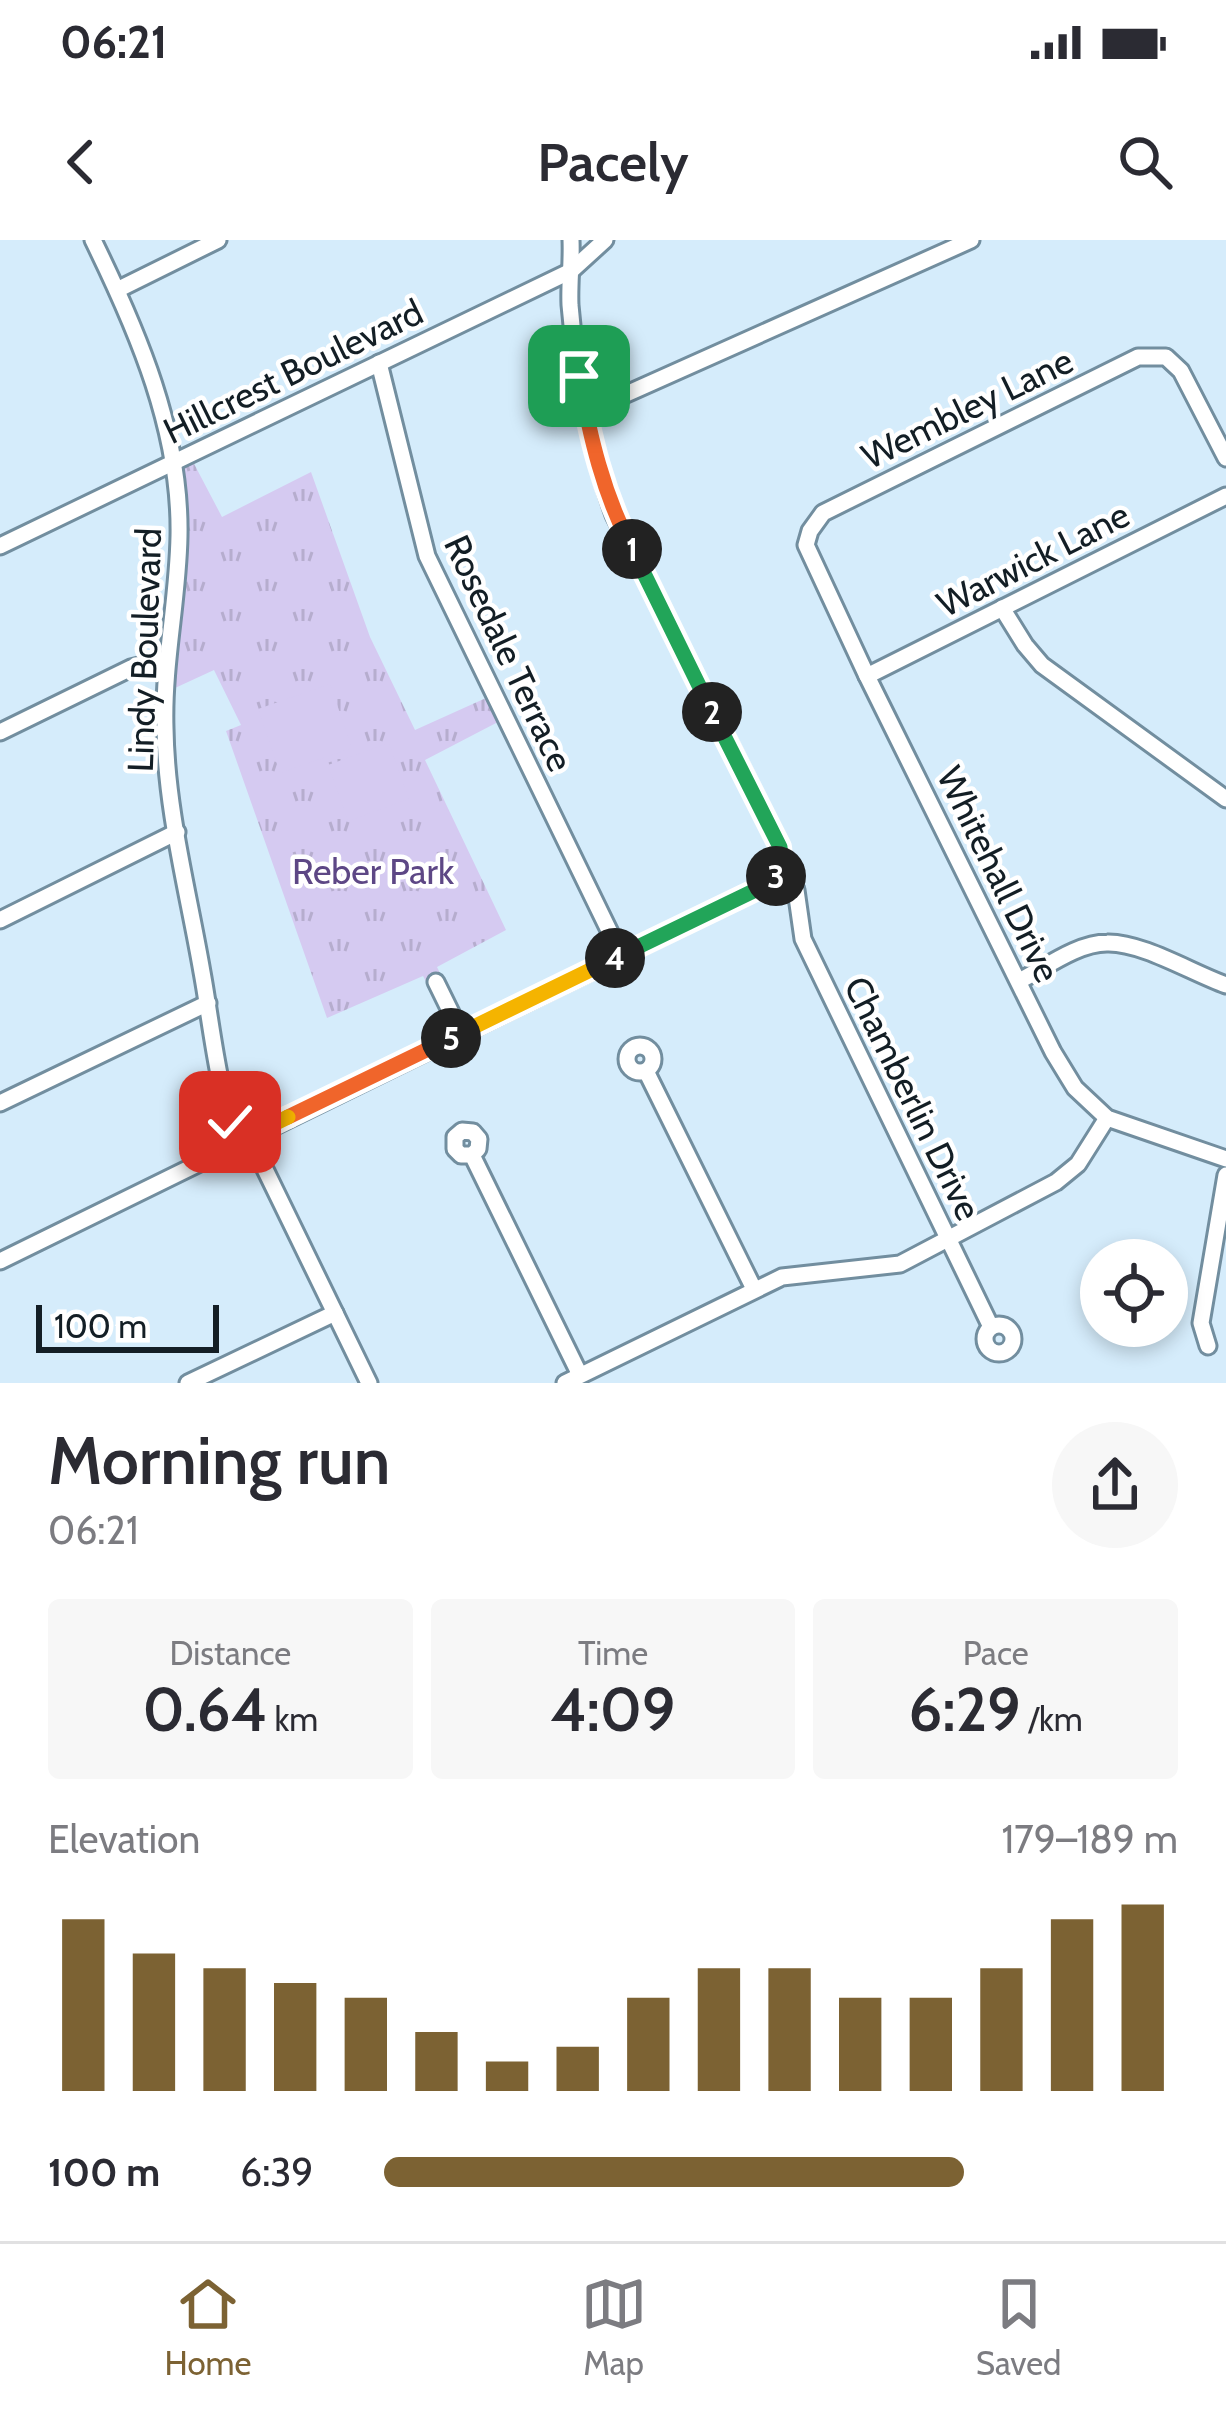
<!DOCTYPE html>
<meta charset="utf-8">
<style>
:root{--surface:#fff;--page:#f7f7f7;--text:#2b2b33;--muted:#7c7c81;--line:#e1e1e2;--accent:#7c6233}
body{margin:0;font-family:Cabin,sans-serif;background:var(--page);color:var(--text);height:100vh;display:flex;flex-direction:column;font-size:45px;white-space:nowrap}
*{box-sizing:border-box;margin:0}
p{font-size:39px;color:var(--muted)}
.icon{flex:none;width:66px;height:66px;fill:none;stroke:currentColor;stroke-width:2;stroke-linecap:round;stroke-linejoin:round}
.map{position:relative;height:1143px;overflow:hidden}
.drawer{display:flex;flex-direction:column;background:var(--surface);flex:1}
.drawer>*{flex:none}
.controls{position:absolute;left:1080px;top:999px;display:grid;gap:24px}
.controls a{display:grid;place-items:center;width:108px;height:108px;border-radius:50%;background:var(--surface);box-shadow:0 6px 18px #0003;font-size:60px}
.scale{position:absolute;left:36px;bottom:30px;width:183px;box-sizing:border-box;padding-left:12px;border:6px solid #131e25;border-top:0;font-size:33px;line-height:42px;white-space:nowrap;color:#131e25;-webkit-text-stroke:9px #fff;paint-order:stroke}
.pin{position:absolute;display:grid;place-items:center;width:102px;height:102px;color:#fff;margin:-51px;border-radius:24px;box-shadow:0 6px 18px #0006}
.km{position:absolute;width:60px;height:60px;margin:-30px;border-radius:50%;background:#222;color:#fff;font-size:33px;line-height:60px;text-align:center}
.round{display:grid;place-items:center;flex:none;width:126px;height:126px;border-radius:63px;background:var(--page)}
.head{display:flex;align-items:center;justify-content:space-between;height:204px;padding:0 48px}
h1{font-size:66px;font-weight:600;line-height:90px}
.stats{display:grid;grid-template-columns:repeat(3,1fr);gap:18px;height:204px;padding:12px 48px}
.stats div{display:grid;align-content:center;border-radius:12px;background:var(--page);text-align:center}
.stats b{font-size:60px;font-weight:600}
.stats small{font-size:33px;font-weight:400}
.stats p{font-size:33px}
.chart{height:336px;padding:24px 48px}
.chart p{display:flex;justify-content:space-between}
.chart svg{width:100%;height:216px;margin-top:12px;stroke:var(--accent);stroke-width:6}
ul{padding:0 48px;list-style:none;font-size:39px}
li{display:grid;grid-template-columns:192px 144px 1fr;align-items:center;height:90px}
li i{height:30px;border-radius:15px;background:var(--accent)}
.status{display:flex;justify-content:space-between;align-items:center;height:84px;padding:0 60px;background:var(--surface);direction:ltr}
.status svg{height:33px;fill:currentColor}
header{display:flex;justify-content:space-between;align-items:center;height:156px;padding:0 48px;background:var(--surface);font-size:54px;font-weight:600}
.tab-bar{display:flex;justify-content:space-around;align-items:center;height:168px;border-top:3px solid var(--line);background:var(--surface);font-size:33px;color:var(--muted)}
.tab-bar a{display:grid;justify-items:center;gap:6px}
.tab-bar .current{color:var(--accent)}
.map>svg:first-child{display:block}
.park{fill:url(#park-tufts)}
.garden{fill:#d5caf1}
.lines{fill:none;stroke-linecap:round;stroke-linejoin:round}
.minor-casing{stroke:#728e9f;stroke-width:21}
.minor{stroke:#fff;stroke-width:15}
.split-1-casing{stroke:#fff;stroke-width:24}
.split-2-casing{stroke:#fff;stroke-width:24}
.split-3-casing{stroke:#fff;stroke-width:24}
.split-4-casing{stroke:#fff;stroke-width:24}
.split-5-casing{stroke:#fff;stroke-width:24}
.split-6-casing{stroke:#fff;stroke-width:24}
.split-7-casing{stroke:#fff;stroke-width:24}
.split-1{stroke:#f0652b;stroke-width:15}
.split-2{stroke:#22a559;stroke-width:15}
.split-3{stroke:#22a559;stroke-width:15}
.split-4{stroke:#22a559;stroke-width:15}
.split-5{stroke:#f5b400;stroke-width:15}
.split-6{stroke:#f0652b;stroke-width:15}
.split-7{stroke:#f5b400;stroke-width:15}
.labels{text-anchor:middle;stroke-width:9;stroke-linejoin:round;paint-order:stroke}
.street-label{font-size:36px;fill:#131e25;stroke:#fff}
.park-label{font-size:36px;fill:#5d4785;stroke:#fff}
</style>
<div class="status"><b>06:21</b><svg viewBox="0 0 49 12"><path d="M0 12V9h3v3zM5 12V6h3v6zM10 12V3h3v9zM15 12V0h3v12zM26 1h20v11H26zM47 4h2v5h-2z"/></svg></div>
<header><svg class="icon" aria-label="back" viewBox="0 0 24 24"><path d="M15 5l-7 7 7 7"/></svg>Pacely<svg class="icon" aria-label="search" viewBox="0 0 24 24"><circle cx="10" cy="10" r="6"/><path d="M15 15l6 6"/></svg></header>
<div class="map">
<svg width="1226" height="1143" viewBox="0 0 1226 1143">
<defs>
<pattern id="park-tufts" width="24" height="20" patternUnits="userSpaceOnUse" patternTransform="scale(3)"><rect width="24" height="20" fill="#d5caf1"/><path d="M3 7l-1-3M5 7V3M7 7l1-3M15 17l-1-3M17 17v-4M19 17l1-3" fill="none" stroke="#b6adce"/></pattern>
</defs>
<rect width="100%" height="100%" fill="#d5ecfb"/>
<!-- park -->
<polygon class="park" points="191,218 222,277 311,232 370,397 415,490 486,458 498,482 425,520 506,690 437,727 449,752 435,758 423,736 327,778 226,491 241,485 214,430 175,448 176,221"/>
<!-- garden -->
<g class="garden">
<polygon points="330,444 352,508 280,533 258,469"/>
<polygon points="389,503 409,559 348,581 328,525"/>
</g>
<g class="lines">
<defs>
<g id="minor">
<path d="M93,0C138,92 181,192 179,296C178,360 163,423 165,488C166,569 188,651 202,732C211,780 218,858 239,901"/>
<polyline points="117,50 218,0"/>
<polyline points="379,123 427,316 621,715"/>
<polyline points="586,172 971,0"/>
<polyline points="1226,218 1181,131 1166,117 1138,117 823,273 810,291 806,305 867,436 1053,812 1075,848 1107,878 1226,919"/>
<polyline points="0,306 571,31 605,0"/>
<polyline points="1002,368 1025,405 1042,425 1226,559"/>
<polyline points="867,436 1226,256"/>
<polyline points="0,492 131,428 167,419"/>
<polyline points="796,650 803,699 991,1087"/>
<polyline points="0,680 177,592"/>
<path d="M1019,741C1045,728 1077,703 1107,703C1142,702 1192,733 1226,745"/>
<polyline points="436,742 461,793"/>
<circle cx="640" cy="819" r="13"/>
<polyline points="646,831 754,1049"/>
<polyline points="0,863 208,763"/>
<polyline points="472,915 478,909 479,899 473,892 462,891 455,897 455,909 461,915 472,915 580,1135"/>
<polyline points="260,919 369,1143"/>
<path d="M0,1021L766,645C784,632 784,617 776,597L614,275C590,207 576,137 570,65C569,44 572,22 571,0"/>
<circle cx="999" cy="1099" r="14"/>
<polyline points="1208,1106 1201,1083 1226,935"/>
<polyline points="188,1143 335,1073"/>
<polyline points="565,1143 782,1037 900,1024 1056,942 1078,924 1107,878"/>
</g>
</defs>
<!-- minor casing -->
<use href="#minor" class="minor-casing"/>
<!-- minor -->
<use href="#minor" class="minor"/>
</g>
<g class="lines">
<defs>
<path id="split-1" d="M579,136C590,197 603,253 632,309"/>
<polyline id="split-2" points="632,309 712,472"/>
<polyline id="split-3" points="712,472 780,607 782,625 776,636"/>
<polyline id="split-4" points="615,718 766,645 776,636"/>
<polyline id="split-5" points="451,798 615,718"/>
<polyline id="split-6" points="288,877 451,798"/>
<polyline id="split-7" points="230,882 239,901 288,877"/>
</defs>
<!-- split-1 casing -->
<use href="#split-1" class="split-1-casing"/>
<!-- split-2 casing -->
<use href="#split-2" class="split-2-casing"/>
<!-- split-3 casing -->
<use href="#split-3" class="split-3-casing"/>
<!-- split-4 casing -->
<use href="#split-4" class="split-4-casing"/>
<!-- split-5 casing -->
<use href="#split-5" class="split-5-casing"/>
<!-- split-6 casing -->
<use href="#split-6" class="split-6-casing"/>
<!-- split-7 casing -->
<use href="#split-7" class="split-7-casing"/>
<!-- split-1 -->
<use href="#split-1" class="split-1"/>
<!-- split-2 -->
<use href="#split-2" class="split-2"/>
<!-- split-3 -->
<use href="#split-3" class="split-3"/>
<!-- split-4 -->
<use href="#split-4" class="split-4"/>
<!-- split-5 -->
<use href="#split-5" class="split-5"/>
<!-- split-6 -->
<use href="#split-6" class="split-6"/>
<!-- split-7 -->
<use href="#split-7" class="split-7"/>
</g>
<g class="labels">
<!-- street labels -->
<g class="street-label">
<text transform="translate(293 131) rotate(-26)" y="13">Hillcrest Boulevard</text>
<text transform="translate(967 168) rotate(-26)" y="13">Wembley Lane</text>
<text transform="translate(1033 319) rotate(-27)" y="13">Warwick Lane</text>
<text transform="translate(144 410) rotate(-88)" y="13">Lindy Boulevard</text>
<text transform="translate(509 413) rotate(65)" y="13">Rosedale Terrace</text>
<text transform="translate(999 634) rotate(64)" y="13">Whitehall Drive</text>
<text transform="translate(913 858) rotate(64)" y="13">Chamberlin Drive</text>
</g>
<!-- park labels -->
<g class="park-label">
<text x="373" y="644">Reber Park</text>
</g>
</g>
</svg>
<div class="controls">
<a><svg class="icon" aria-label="locate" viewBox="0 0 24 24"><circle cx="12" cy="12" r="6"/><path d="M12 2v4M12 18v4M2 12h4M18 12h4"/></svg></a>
</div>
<div class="scale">100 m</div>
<div class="pin" style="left:579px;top:136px;background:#1e9e55"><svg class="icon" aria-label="arrive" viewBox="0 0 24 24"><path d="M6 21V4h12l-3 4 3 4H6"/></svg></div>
<div class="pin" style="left:230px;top:882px;background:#d93025"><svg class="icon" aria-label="check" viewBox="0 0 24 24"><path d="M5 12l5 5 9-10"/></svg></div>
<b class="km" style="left:632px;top:309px">1</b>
<b class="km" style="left:712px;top:472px">2</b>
<b class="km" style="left:776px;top:636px">3</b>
<b class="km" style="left:615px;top:718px">4</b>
<b class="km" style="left:451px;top:798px">5</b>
</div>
<section class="drawer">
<div class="head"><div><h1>Morning run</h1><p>06:21</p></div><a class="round"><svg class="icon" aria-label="share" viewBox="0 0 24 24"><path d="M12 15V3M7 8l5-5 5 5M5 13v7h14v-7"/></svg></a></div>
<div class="stats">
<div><p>Distance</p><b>0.64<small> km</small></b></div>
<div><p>Time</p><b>4:09</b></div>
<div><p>Pace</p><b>6:29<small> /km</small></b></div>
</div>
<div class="chart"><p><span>Elevation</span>179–189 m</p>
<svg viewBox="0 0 160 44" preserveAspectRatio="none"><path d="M5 44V9M15 44V16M25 44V19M35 44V22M45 44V25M55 44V32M65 44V38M75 44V35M85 44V25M95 44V19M105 44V19M115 44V25M125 44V25M135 44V19M145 44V9M155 44V6"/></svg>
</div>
<ul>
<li><b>100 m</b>6:39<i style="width:73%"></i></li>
</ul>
</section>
<nav class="tab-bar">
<a class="current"><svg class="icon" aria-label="home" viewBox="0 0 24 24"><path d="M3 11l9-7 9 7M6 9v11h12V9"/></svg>Home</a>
<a><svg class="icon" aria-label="map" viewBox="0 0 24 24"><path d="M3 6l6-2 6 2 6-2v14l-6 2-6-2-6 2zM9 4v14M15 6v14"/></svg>Map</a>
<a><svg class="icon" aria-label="saved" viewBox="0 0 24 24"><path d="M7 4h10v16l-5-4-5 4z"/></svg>Saved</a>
</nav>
